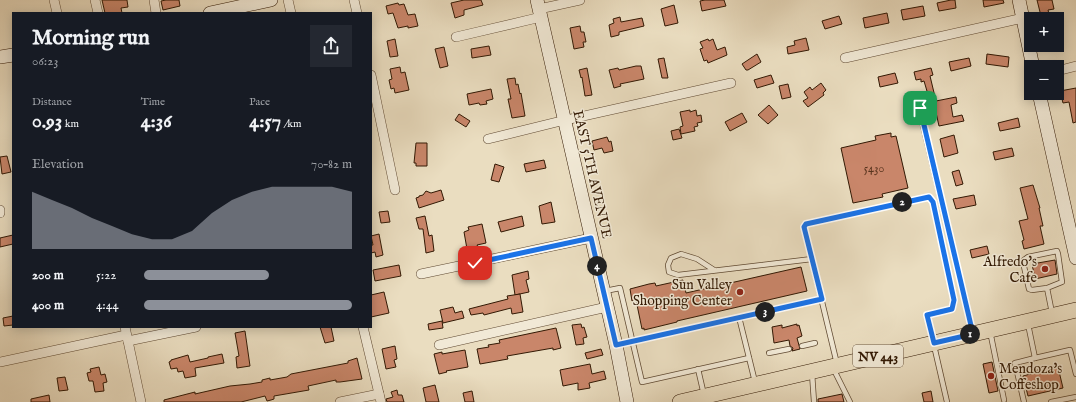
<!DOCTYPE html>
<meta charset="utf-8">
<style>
:root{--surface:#171b24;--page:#242831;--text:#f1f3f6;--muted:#9ea1a6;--accent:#8c9099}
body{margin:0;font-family:"IM FELL English",serif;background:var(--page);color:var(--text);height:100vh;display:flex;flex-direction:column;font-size:15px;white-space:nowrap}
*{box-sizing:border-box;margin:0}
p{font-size:13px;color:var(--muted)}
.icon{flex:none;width:22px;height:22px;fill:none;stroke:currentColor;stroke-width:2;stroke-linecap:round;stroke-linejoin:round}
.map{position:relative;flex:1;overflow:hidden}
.details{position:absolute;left:12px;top:12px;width:360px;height:316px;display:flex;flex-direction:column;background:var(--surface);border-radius:0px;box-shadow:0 2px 10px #0003}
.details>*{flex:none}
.controls{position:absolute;left:1024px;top:12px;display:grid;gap:8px}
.controls a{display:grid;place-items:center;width:40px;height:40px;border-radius:0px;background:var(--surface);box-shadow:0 2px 10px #0003;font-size:20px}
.pin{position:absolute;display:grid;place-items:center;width:34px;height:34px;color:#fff;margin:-17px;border-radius:8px;box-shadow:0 2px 6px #0006}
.km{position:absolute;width:20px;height:20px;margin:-10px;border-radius:50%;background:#222;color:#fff;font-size:11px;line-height:20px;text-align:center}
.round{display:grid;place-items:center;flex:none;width:42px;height:42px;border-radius:0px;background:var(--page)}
.summary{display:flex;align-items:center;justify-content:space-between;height:68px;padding:0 20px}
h1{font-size:22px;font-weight:800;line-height:30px}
.figures{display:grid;grid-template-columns:repeat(3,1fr);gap:6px;height:68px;padding:4px 20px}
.figures div{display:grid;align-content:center}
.figures b{font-size:20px;font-weight:800}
.figures small{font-size:11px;font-weight:400}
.figures p{font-size:11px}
.chart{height:112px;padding:8px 20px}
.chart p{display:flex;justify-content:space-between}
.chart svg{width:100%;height:72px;margin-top:4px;fill:var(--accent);opacity:.7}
ul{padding:0 20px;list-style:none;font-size:13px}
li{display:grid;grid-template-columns:64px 48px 1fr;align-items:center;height:30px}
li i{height:10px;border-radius:5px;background:var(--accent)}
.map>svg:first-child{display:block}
.building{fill:#c9866a;stroke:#321904}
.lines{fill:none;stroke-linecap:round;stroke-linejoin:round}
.lane-casing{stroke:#604a33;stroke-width:6}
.street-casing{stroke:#604a33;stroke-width:10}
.secondary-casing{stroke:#321904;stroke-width:14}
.primary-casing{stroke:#321904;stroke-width:16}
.lane{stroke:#f1e9d6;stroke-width:4.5}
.street{stroke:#f1e9d6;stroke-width:9}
.secondary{stroke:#f1e9d6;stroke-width:13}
.primary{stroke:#eaddc0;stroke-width:15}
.route-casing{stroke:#fff;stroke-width:8}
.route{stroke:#1a73e8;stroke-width:5}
.poi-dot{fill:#8f2418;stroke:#f1e9d6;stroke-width:1.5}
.labels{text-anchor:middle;stroke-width:3;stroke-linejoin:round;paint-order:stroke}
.number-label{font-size:12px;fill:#58341e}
.shield{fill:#f1e9d6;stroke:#6b5743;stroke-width:1}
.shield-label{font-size:13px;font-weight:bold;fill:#321904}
.street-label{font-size:14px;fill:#321904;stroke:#f1e9d6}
.poi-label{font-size:14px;fill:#321904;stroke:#f1e9d6;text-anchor:end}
</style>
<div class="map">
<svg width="1076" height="402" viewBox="0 0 1076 402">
<rect width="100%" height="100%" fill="#eaddc0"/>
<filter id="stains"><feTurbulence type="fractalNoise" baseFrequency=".005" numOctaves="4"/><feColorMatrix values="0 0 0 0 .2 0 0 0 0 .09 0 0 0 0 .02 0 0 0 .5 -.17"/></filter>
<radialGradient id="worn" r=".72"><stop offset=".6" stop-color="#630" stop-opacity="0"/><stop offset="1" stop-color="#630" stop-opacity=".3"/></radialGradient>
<!-- building -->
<g class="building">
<polygon points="102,0 127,0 128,7 121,8 122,13 105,13"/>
<polygon points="166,0 179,0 180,6 163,10 161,1"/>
<polygon points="464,0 481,0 483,5 464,10 464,15 455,18 451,3"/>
<polygon points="705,0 724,0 726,6 702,11 700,1"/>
<polygon points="951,0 955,0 956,8 939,11 937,3"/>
<polygon points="983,0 1003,0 1004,3 984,7"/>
<polygon points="1037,0 1052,0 1054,9 1048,10 1049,14 1041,16"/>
<polygon points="398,3 399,5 404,4 408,15 415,14 418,26 408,28 408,26 398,28 393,13 388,14 386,6"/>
<polygon points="674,5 678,23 665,26 661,9"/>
<polygon points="923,6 925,16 903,20 901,10"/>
<polygon points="887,13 889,23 865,28 863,18"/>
<polygon points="839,16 842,24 825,29 822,21"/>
<polygon points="620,17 621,22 642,18 644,26 619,32 619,35 611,37 609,25 614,23 613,19"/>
<polygon points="580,26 581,32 584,32 586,42 583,42 584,47 574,49 570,28"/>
<polygon points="806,38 809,50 788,54 787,47 795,45 794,41"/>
<polygon points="395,39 398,56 390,57 387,41"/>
<polygon points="708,39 709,41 713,39 717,50 725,47 727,55 708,63 707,60 704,61 700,49 703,48 700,42"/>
<polygon points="489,46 491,55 472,58 471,49"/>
<polygon points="444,47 448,66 440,68 435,49"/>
<polygon points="757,54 761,62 748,70 746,70 742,64"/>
<polygon points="987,54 1009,57 1008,67 986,64"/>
<polygon points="664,58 668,78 662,78 658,59"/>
<polygon points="969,58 971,66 951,71 949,62"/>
<polygon points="636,66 641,66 644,79 620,84 621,86 614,88 609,70 618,68 619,70"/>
<polygon points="400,67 401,73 405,72 409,90 395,93 394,88 391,89 389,80 392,79 390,69"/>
<polygon points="587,68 592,95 585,96 582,77 581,78 579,70"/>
<polygon points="931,68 933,75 930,76 936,101 956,97 957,103 951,105 953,117 962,115 964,121 939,126 935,108 932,108 924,81 921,82 921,79 916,80 914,72"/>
<polygon points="895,73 898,83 880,87 878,77"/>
<polygon points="771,75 774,83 757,88 754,80"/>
<polygon points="515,78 516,85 518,84 520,94 521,93 525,116 512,118 508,99 511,99 507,79"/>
<polygon points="821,83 826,90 823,93 824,95 808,107 803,101 808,98 804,92 810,87 812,90"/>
<polygon points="788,84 791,97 782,99 779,86"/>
<polygon points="1076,88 1076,122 1073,123 1069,102 1063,103 1060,91"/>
<polygon points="491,89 493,99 486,101 487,104 480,105 479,103 469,105 467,94"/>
<polygon points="769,105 778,115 768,124 758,115"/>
<polygon points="690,110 690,112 696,110 697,116 701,115 702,122 697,123 698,126 694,127 695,131 681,134 680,127 683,126 680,112"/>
<polygon points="742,113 747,122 730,131 725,122"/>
<polygon points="459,114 470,121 466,127 455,120"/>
<polygon points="1018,118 1020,127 1000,131 998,123"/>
<polygon points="679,129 682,138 673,140 671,131"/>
<polygon points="891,133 891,137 896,136 908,188 882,194 883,197 853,203 841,148 876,140 875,136"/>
<polygon points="954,135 958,153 944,157 940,139"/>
<polygon points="607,137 609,142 611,141 613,151 604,153 602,148 594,150 592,141"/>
<polygon points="416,143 427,143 427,166 416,166 416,163 414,163"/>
<polygon points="1012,148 1014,156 995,160 993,152"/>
<polygon points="7,156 11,172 2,174 0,157"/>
<polygon points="544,160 546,168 526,172 524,164"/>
<polygon points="495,164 504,167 499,182 491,180"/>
<polygon points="959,170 963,184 956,186 952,172"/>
<polygon points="1033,185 1040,208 1039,208 1043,226 1040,226 1044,244 1024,249 1022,241 1024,240 1019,221 1028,219 1020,188"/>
<polygon points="441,190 444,200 419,208 416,198 419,197 419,196 423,195 426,191 431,193"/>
<polygon points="974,195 976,205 956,209 953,199"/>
<polygon points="551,202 555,222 542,224 539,206"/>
<polygon points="388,211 390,222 381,223 379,212"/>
<polygon points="425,216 429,236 432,235 434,251 426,253 423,229 419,229 416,218"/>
<polygon points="522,216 524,226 501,232 498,222"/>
<polygon points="482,224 486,243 477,245 478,247 467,249 464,232 469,230 468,227"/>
<polygon points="379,234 383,255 376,257 375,252 371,253 371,245 373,245 371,236"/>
<polygon points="13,235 13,244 0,247 0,238"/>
<polygon points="987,246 989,254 972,258 970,250"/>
<polygon points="1055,260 1057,274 1035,279 1032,264"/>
<polygon points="399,265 401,276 375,281 373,270"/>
<polygon points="801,267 807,291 677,321 677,322 644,330 644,328 642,329 636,300 632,301 630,289 649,284 655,283 656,286 683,280 686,293"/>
<polygon points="528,271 529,279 526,280 529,292 515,295 512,275"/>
<polygon points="384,292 389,313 371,317 371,295"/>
<polygon points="520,294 523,312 512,314 511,308 484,315 483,313 471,315 469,309 508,299 507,296"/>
<polygon points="453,307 455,313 462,311 464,318 443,323 440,310"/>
<polygon points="13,316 13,325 4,326 3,318"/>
<polygon points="442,321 443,328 429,330 428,324"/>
<polygon points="581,324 582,328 584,327 587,337 583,338 584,344 576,345 572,325"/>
<polygon points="797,324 797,326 799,325 802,336 797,338 800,349 792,351 793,348 790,346 789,340 774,343 772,327 782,325 782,328"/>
<polygon points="320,327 331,327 334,341 325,343"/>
<polygon points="556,328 561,348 553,350 553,348 507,356 508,359 480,364 477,349 489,347 488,345 500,343 499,340"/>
<polygon points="245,331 250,366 237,368 236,357 239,356 235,333"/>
<polygon points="395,346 397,359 394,360 396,367 386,369 382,349"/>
<polygon points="601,349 603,355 587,359 585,353"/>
<polygon points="465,350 468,367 446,371 447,372 439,374 434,354 442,352 442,354"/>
<polygon points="222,354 224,363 195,368 196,376 185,378 183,371 178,372 177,368 171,369 169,362 171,361 171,360 188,355 190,362 208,358 208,357"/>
<polygon points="357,358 362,379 340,382 336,382 336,380 308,386 309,390 274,396 274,399 271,400 267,401 265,396 241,402 164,402 164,400 195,392 195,394 230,386 250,384 262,382 262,380 270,378 270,380 287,377 291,374 348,363 348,361"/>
<polygon points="992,362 998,391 989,393 983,364"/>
<polygon points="590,364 592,374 604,371 606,379 589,383 590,388 578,390 578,383 563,386 560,370"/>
<polygon points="1056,366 1056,368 1058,367 1063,388 1028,396 1023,376 1034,373 1033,371"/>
<polygon points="99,367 101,375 105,374 107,382 103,383 104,391 95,392 93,381 89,381 87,373 91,372 90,369"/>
<polygon points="65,377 68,390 59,391 57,378"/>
<polygon points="435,385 439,402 426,402 423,388"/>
<polygon points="397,390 398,395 402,395 404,402 387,402 386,399 393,397 391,392"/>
<polygon points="472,391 474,402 465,402 463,393"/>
<polygon points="931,391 933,402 924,402 922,393"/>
<polygon points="842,394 844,402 818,402 818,399"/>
<polygon points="49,395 50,402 31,402 31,399"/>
</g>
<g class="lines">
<defs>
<g id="lane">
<polyline points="919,109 973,332"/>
<polyline points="714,270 697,259 681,254 671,258 668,265 669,272 678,275 812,259"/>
<polyline points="1047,288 1062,282 1058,254 1057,251 1028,257 1024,260 1023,262 1029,289 1032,290 1047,288 1052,313"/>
<polyline points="605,291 620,288 642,382 749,358"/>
<polyline points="739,317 755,382"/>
<polyline points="1028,324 1035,358 1070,350 1076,374"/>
<polyline points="990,331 1004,400"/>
<polyline points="617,345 822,299"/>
<polyline points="802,346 815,343"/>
<polyline points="769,353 789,349"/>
<polyline points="837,364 804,227 806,224 929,197 933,202 954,300 952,309 927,315 947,402"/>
<polyline points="698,369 704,395"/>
<polyline points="834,370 850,402"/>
<polyline points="812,373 814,402"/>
<polyline points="1024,402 1015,363 1035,358"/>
<polyline points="1051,402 1076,397"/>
</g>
<g id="street">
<polyline points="54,0 57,13"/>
<polyline points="95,0 98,13"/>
<polyline points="154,0 156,13"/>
<polyline points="288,0 291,13"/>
<polyline points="354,0 357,13"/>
<polyline points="539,9 580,0"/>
<polyline points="456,37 541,17"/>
<polyline points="845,58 1023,18"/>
<polyline points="1057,71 1076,66"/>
<polyline points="371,75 395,190"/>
<polyline points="488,139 557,122 731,83"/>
<polyline points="0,210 0,213"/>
<polyline points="421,274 591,238"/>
<polyline points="125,327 141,402"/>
<polyline points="363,327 381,402"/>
<polyline points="128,341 196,327"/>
<polyline points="439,345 607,307"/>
<polyline points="0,362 126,335"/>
<polyline points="340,402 379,394"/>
</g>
<g id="secondary">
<polyline points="537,0 616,345 627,402"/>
<polyline points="1019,0 1033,67"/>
<polyline points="210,13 271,0"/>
<polyline points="0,57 13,55"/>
<polyline points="1039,93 1076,258"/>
</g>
<polyline id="primary" points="680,402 1076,310"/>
</defs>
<!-- lane casing -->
<use href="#lane" class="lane-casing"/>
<!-- street casing -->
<use href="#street" class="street-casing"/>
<!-- secondary casing -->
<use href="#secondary" class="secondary-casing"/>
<!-- primary casing -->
<use href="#primary" class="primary-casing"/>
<!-- lane -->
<use href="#lane" class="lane"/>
<!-- street -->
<use href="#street" class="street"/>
<!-- secondary -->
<use href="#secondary" class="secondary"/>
<!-- primary -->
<use href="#primary" class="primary"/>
</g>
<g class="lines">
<defs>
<polyline id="route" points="475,263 591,238 616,345 822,299 804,227 806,224 929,197 933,202 954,300 952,309 927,315 934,343 973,334 920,108"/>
</defs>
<!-- route casing -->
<use href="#route" class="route-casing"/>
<!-- route -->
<use href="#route" class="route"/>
</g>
<!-- markers -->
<g class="poi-dot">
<circle cx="1045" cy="269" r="4"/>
<circle cx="740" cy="292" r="4"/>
<circle cx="991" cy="376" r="4"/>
</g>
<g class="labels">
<!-- number labels -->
<g class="number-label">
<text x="874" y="172">5430</text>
</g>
<!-- shield labels -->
<rect class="shield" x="853" y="345" width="50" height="22" rx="3"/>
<g class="shield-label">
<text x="878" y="361">NV 443</text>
</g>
<!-- street labels -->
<g class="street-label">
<text transform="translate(593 174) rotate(77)" y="5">EAST 5TH AVENUE</text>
</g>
<!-- poi labels -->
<g class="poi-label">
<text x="1037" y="266">Alfredo's<tspan x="1037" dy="16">Cafe</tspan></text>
<text x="732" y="289">Sun Valley<tspan x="732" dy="16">Shopping Center</tspan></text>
<text x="999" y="373" text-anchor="start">Mendoza's<tspan x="999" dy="16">Coffeshop</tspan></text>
</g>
</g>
<rect width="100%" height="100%" filter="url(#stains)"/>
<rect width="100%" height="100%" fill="url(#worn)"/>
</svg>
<div class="controls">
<a>+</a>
<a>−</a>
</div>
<div class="pin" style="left:920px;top:108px;background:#1e9e55"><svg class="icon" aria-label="arrive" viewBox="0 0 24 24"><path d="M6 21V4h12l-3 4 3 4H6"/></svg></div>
<div class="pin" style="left:475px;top:263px;background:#d93025"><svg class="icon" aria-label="check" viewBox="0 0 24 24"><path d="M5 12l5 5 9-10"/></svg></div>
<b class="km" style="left:970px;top:334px">1</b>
<b class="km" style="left:902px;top:202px">2</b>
<b class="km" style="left:765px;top:312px">3</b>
<b class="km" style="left:597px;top:266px">4</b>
<section class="details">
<div class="summary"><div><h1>Morning run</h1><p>06:23</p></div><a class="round"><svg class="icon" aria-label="share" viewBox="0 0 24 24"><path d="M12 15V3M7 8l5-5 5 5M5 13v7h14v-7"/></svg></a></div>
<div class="figures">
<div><p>Distance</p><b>0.93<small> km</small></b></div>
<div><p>Time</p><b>4:36</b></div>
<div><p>Pace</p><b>4:57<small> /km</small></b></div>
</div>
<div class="chart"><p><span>Elevation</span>70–82 m</p>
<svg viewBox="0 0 160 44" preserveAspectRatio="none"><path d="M0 44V9L10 14L20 19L30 25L40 30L50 35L60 38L70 38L80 33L90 22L100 14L110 9L120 6L130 6L140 6L150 6L160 9V44z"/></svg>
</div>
<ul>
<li><b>200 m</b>5:22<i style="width:60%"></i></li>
<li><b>400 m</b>4:44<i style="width:100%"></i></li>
</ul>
</section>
</div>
